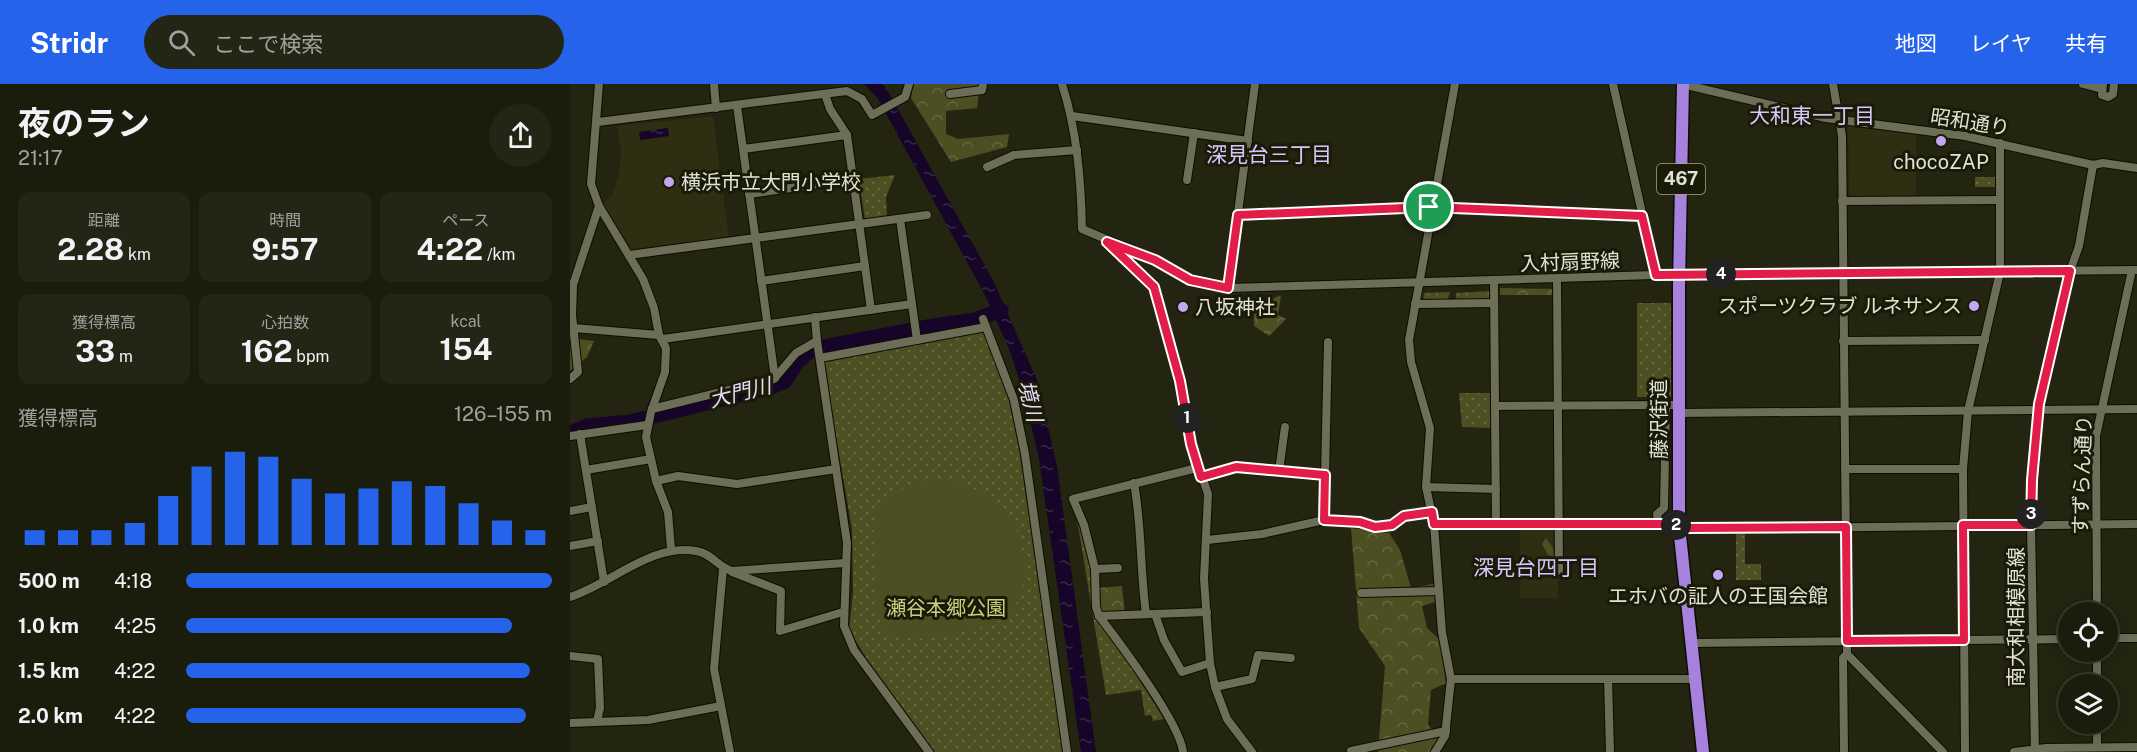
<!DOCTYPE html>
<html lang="ja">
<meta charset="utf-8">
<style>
:root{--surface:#1a1c0c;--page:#232515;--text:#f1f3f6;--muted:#9fa19d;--line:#383a2d;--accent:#2563eb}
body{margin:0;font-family:"Public Sans","Noto Sans JP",sans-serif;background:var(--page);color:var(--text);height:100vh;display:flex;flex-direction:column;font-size:22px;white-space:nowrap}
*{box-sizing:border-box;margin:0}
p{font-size:20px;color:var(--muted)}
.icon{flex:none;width:33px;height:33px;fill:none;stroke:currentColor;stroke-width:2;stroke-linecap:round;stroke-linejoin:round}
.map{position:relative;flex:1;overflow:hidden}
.details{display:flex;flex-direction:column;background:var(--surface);width:570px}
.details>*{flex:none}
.fabs{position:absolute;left:1488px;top:518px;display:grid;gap:12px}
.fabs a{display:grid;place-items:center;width:60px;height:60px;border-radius:50%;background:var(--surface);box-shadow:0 3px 15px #0003,0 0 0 2px var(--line);font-size:30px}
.pin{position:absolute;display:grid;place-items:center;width:51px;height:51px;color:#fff;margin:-26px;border:3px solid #fff;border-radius:50%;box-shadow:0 2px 6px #0007}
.km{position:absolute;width:30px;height:30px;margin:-15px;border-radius:50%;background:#222;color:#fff;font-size:16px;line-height:30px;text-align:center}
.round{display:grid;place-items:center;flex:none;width:63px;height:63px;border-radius:32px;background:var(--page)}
.summary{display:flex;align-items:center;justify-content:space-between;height:102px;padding:0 18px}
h1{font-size:33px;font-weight:700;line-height:45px}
.figures{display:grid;grid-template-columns:repeat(3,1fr);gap:9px;height:102px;padding:6px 18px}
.figures div{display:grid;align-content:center;border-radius:12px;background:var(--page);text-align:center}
.figures b{font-size:30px;font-weight:700}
.figures small{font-size:16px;font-weight:400}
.figures p{font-size:16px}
.chart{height:168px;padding:12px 18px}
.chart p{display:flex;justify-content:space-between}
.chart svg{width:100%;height:108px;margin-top:6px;stroke:var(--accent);stroke-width:6}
ul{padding:0 18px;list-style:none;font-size:20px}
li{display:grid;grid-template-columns:96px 72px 1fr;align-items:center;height:45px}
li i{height:15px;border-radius:8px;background:var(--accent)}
header{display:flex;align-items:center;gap:36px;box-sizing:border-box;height:84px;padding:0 30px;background:var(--accent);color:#fff}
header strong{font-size:28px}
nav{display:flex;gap:33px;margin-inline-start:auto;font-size:21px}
.search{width:420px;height:54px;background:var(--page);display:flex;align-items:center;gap:15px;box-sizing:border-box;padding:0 21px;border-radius:33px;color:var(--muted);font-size:22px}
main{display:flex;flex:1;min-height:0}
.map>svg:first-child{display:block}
.built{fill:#2d2e12}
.green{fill:url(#green-dots)}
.forest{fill:url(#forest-crowns)}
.pitch{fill:#4d4f22}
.water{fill:url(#water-ripples)}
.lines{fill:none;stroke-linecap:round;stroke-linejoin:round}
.river{stroke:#160529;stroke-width:15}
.minor-casing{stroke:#0d0d00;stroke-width:10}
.highway-casing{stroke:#0d0d00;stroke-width:15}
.minor{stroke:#6c6e57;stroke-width:8}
.highway{stroke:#a682dd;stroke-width:12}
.route-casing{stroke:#fff;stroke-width:12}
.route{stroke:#e11d48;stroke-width:8}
.poi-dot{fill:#c3a7f2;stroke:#1a1b07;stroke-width:2}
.labels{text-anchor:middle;stroke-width:6;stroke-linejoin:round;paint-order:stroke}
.shield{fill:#1a1b07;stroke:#a5a697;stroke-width:1.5}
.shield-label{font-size:18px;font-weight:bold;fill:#e1e2d5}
.street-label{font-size:20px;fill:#e1e2d5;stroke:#1a1b07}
.poi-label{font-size:20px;fill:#e1e2d5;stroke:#1a1b07}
.park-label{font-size:20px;fill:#cace81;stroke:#1a1b07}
.neighbourhood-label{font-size:21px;fill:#d9c5fd;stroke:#1a1b07}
.water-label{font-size:21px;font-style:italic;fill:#e4dbf7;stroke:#1a1b07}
</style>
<header>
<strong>Stridr</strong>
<div class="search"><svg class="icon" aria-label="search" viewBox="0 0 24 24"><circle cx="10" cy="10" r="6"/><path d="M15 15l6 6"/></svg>ここで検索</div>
<nav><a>地図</a><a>レイヤ</a><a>共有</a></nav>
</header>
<main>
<section class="details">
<div class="summary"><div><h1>夜のラン</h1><p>21:17</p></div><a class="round"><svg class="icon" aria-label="share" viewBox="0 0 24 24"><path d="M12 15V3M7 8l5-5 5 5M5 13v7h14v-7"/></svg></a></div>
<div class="figures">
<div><p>距離</p><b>2.28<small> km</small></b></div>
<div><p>時間</p><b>9:57</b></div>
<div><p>ペース</p><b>4:22<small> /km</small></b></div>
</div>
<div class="figures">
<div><p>獲得標高</p><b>33<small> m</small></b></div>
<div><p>心拍数</p><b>162<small> bpm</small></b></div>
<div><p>kcal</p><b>154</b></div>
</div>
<div class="chart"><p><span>獲得標高</span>126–155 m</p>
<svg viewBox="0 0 160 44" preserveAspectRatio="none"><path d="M5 44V38M15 44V38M25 44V38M35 44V35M45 44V24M55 44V12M65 44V6M75 44V8M85 44V17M95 44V23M105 44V21M115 44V18M125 44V20M135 44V27M145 44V34M155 44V38"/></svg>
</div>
<ul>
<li><b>500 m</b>4:18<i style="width:100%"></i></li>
<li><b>1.0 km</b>4:25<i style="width:89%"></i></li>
<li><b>1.5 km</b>4:22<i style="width:94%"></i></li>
<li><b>2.0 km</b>4:22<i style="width:93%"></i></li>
</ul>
</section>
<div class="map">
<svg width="1567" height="668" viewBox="0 0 1567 668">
<defs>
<pattern id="green-dots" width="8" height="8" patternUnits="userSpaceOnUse" patternTransform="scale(1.5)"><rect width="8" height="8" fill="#4d4f22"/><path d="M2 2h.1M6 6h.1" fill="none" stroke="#666841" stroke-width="1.8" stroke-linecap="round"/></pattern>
<pattern id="forest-crowns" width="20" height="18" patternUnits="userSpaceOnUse" patternTransform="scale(1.5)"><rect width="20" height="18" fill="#4d4f22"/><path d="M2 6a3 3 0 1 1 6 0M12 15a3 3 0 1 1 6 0" fill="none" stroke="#666841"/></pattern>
<pattern id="water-ripples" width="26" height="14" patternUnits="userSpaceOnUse" patternTransform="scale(1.5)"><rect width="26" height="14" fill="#160529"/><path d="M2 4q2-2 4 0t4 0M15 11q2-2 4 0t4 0" fill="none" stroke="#382947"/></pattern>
</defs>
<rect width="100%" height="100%" fill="#232510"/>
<!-- built -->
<g class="built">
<polygon points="143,32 159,154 59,167 33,119 42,112 49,91 51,67 47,42"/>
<polygon points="1280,42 1346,49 1346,114 1279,115 1278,43"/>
<polygon points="950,443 982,443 988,455 988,514 950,514"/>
</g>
<!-- green -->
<g class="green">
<polygon points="325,91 316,113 317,134 295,136 289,95"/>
<rect x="1405" y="93" width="22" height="10"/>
<rect x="1067" y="219" width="34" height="94"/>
<polygon points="414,247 438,311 449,364 494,668 365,668 310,596 279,546 283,508 282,445 253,277"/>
<polygon points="889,309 921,309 921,344 892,343"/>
<polygon points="507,435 511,441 523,487 521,522 527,536 551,567 594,635 583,637 581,631 575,632 571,606 536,611"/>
<polygon points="1166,447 1175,447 1175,480 1191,480 1191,496 1166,496"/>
</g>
<!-- forest -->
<g class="forest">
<polygon points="344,0 410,0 407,24 376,27 376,50 388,55 439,50 437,63 381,78 341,14"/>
<polygon points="930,204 984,205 984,211 930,211"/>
<polygon points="919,207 919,216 886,217 886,209"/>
<polygon points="880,208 877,218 853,217 854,209"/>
<polygon points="711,211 708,231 716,235 699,252 684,242 684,223"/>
<polygon points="0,254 24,257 17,273 0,287"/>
<polygon points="781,444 819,449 830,466 841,504 863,500 865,518 852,522 857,544 870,556 876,599 861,606 858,641 870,654 860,668 808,668 815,582 789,544"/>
<polygon points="976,454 983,464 984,473 978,471 972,460"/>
<polygon points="552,502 555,530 533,532 528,522 528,504"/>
</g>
<!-- pitch -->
<path class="pitch" d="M378,395L421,412L446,442L455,476L453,504L440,533C416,543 336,567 316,546C303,532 307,505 306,488C305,467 301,444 306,424C331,402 345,397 378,395Z"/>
<!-- water -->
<g class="water">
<polygon points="294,0 313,0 319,9 424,198 467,296 487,382 526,668 511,668 469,375 453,307 439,265 416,213 308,15"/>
<polygon points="98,44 99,52 70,56 69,48"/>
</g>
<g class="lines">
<!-- river -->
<polyline class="river" points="0,349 17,342 60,338 201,303 215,297 227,278 242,265 357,243 405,236 431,226"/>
<defs>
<g id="minor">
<polyline points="29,0 21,100 29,122 73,195 84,224 89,251 96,264 95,288 81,328 76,353 86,397 98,428 101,465"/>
<polyline points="144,0 146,24"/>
<path d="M492,0C507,47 511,95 512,145L585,176L620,196L658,204L1117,190L1567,186"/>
<polyline points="1043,0 1086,191"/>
<polyline points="1112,0 1256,34 1395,52 1523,81"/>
<polyline points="1263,0 1272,52 1277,570 1373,668"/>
<polyline points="1513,0 1532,5"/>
<polyline points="1533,0 1532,11 1538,13 1543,10 1544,0"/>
<polyline points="255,10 260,25 277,51 301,226"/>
<polyline points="380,10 412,6 413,0"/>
<polyline points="167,22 205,294"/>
<polyline points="502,32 678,57"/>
<polyline points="28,38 277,7 292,15 302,31 335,13 339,0"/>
<polyline points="173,65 277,51"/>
<polyline points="1523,81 1533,79 1567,84"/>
<polyline points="417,83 444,71 507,66"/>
<polyline points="617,96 624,49"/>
<polyline points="179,110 283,95"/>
<polyline points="1272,117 1430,116"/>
<polyline points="668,131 864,123 1073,132"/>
<polyline points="330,135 347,256"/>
<polyline points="541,161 584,203 603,269 621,360 638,410 634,495 640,579 645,603 657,635 682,668"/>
<polyline points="59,171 357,131"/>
<polyline points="987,195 989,487"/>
<polyline points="191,197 295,182"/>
<polyline points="924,198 926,440"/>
<polyline points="658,204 685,0"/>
<polyline points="845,220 924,219"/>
<polyline points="413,235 444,316 455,370 497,668"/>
<polyline points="3,244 89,251"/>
<polyline points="93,255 342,220"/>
<polyline points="247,257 277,459 274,542 284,566 359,668"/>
<polyline points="1273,257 1415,256"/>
<polyline points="250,274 416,243"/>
<polyline points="0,295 8,288 2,231 3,201 29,122"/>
<polyline points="925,322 1109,321"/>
<polyline points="82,325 204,295 226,269 247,257 245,233"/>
<polyline points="1109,329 1567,325"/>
<polyline points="10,350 34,498"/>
<polyline points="0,352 77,341"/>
<polyline points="1275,385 1393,385"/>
<polyline points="16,386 81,375"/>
<polyline points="709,387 715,343"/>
<polyline points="631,393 666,383 755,391"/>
<polyline points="86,397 108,392 167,400 266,385"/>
<path d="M564,399C572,443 570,486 576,530"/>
<polyline points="856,403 926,405"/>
<polyline points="0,427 22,423"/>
<polyline points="754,436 758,258"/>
<polyline points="864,440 1067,439 1103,440 1116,445 1567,440"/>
<polyline points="1088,440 1087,430 1094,424 1096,321"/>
<polyline points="637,456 692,450 754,436 790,438 805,443 822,441 834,432 862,428"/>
<polyline points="0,462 28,457"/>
<polyline points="153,485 144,585 160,668"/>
<polyline points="525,485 548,484"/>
<polyline points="162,488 211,507 210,547 273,528"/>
<polyline points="791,509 868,507"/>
<path d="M0,513C41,500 81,459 126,467C141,469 148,483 162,487L275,479"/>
<polyline points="1527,528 1526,352 1562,186"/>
<polyline points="585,530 594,556 612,588 640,579"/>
<polyline points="529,532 637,528"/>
<polyline points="1538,554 1567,554"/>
<polyline points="1121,559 1498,555"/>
<polyline points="1527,567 1527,600"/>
<polyline points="0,572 28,575 30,624 27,637"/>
<polyline points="881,595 1124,595"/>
<polyline points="1038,595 1040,668"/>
<polyline points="645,603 682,595 688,571 721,574"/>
<polyline points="0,639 78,636 151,622"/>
<polyline points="1527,639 1527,663"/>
<polyline points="781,667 876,647"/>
<path d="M613,668C610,639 549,558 529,532L526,523L525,485L514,441L503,415L627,384"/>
<polyline points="865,668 875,652 881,595 872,548 864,440 856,403 860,344 841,278 839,256 885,0"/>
<polyline points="1274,668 1273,574 1277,570"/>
<polyline points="1395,668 1393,385 1398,327 1430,188 1430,59"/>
<polyline points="1444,668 1476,664 1567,663"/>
<polyline points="1465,668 1461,441 1464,363 1469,320 1500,187 1509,162 1523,81"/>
</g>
<polyline id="highway" points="1113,0 1109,200 1109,442 1133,668"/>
</defs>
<!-- minor casing -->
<use href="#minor" class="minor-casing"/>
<!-- highway casing -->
<use href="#highway" class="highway-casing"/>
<!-- minor -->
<use href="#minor" class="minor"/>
<!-- highway -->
<use href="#highway" class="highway"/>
</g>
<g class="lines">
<defs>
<polygon id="route" points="859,123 1072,132 1086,191 1500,187 1469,320 1462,396 1461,441 1393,441 1394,556 1277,557 1276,443 1116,444 1098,440 864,440 862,428 834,432 822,441 805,443 790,438 754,436 755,391 666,383 631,393 621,360 610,297 584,203 537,158 585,176 620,196 658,204 668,131"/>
</defs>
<!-- route casing -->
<use href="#route" class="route-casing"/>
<!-- route -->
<use href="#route" class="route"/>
</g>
<!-- markers -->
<g class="poi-dot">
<circle cx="1371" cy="57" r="6"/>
<circle cx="99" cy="98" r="6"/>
<circle cx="1404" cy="222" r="6"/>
<circle cx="613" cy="223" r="6"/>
<circle cx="1148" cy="491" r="6"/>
</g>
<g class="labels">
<!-- shield labels -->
<rect class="shield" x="1087" y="80" width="48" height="30" rx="4.5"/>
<g class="shield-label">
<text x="1111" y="101">467</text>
</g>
<!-- street labels -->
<g class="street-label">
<text transform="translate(1400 38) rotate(9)" y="7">昭和通り</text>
<text transform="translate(1000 178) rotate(-2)" y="7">入村扇野線</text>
<text transform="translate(1089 335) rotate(-90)" y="7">藤沢街道</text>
<text transform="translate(1512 391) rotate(-88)" y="7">すずらん通り</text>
<text transform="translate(1446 533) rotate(-90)" y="7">南大和相模原線</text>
</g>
<!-- poi labels -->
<g class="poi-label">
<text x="1371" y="85">chocoZAP</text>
<text x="111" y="105" text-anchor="start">横浜市立大門小学校</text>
<text x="1392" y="229" text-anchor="end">スポーツクラブ ルネサンス</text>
<text x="625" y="230" text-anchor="start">八坂神社</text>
<text x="1148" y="519">エホバの証人の王国会館</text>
</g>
<!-- park labels -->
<g class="park-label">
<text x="376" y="531">瀬谷本郷公園</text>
</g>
<!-- neighbourhood labels -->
<g class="neighbourhood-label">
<text x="1242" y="39">大和東一丁目</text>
<text x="699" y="78">深見台三丁目</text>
<text x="966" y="491">深見台四丁目</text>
</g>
<!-- water labels -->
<g class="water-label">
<text transform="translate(170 309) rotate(-14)" y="7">大門川</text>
<text transform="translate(460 317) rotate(76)" y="7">境川</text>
</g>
</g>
</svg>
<div class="fabs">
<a><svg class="icon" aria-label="locate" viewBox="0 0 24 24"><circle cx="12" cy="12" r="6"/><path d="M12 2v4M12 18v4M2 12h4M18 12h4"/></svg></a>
<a><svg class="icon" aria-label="layers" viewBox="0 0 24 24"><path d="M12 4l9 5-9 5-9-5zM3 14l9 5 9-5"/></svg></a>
</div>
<div class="pin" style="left:859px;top:123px;background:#1e9e55"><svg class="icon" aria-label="arrive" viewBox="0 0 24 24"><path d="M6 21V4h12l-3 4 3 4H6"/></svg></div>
<b class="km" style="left:617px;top:334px">1</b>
<b class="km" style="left:1106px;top:441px">2</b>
<b class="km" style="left:1461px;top:430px">3</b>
<b class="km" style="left:1151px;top:190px">4</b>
</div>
</main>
